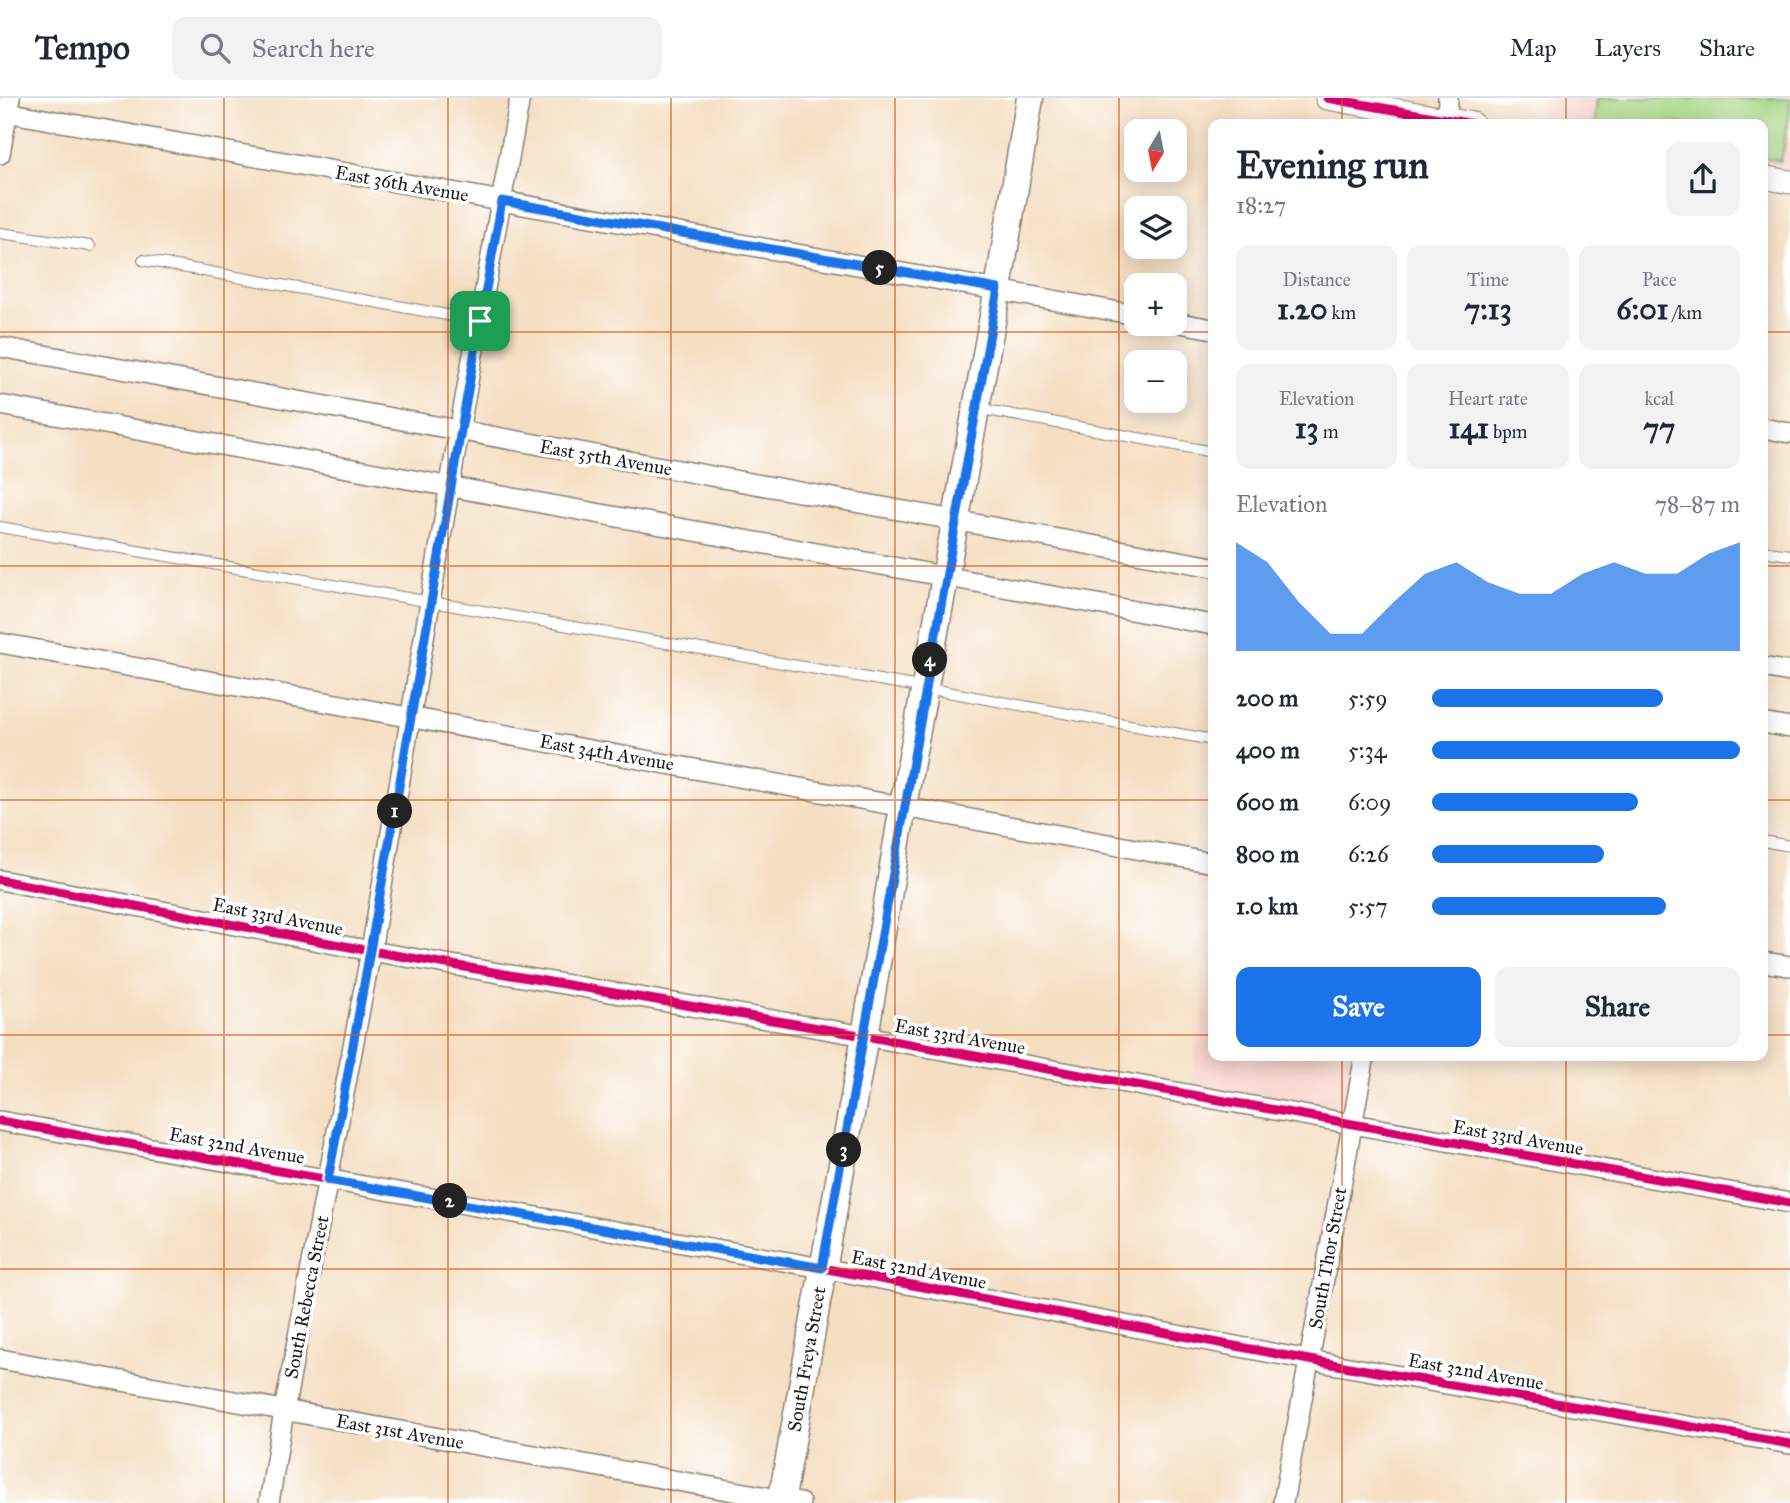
<!DOCTYPE html>
<meta charset="utf-8">
<style>
:root{--surface:#fff;--page:#f2f2f3;--text:#1f2937;--muted:#747a83;--line:#e0e1e3;--accent:#1a73e8}
body{margin:0;font-family:"IM FELL Great Primer",serif;background:var(--page);color:var(--text);height:100vh;display:flex;flex-direction:column;font-size:26px;white-space:nowrap}
*{box-sizing:border-box;margin:0}
p{font-size:23px;color:var(--muted)}
.icon{flex:none;width:38px;height:38px;fill:none;stroke:currentColor;stroke-width:2;stroke-linecap:round;stroke-linejoin:round}
.map{position:relative;flex:1;overflow:hidden}
.panel{position:absolute;left:1208px;top:21px;width:560px;height:942px;display:flex;flex-direction:column;background:var(--surface);border-radius:14px;box-shadow:0 4px 18px #0003}
.panel>*{flex:none}
.needle{width:46px;rotate:190deg}
.tools{position:absolute;left:1124px;top:21px;display:grid;gap:14px}
.tools a{display:grid;place-items:center;width:63px;height:63px;border-radius:14px;background:var(--surface);box-shadow:0 4px 18px #0003;font-size:35px}
.pin{position:absolute;display:grid;place-items:center;width:60px;height:60px;color:#fff;margin:-30px;border-radius:14px;box-shadow:0 4px 10px #0006}
.km{position:absolute;width:35px;height:35px;margin:-18px;border-radius:50%;background:#222;color:#fff;font-size:19px;line-height:35px;text-align:center}
.round{display:grid;place-items:center;flex:none;width:74px;height:74px;border-radius:14px;background:var(--page)}
.head{display:flex;align-items:center;justify-content:space-between;height:119px;padding:0 28px}
h1{font-size:38px;font-weight:800;line-height:52px}
.metrics{display:grid;grid-template-columns:repeat(3,1fr);gap:10px;height:119px;padding:7px 28px}
.metrics div{display:grid;align-content:center;border-radius:14px;background:var(--page);text-align:center}
.metrics b{font-size:30px;font-weight:800}
.metrics small{font-size:19px;font-weight:400}
.metrics p{font-size:19px}
.chart{height:196px;padding:14px 28px}
.chart p{display:flex;justify-content:space-between}
.chart svg{width:100%;height:126px;margin-top:7px;fill:var(--accent);opacity:.7}
.action{display:flex;gap:14px;margin-top:auto;padding:14px 28px}
.action a{flex:1;height:80px;border-radius:14px;background:var(--accent);color:#fff;font-size:28px;font-weight:800;line-height:80px;text-align:center}
.action a+a{background:var(--page);color:var(--text)}
ul{padding:0 28px;list-style:none;font-size:23px}
li{display:grid;grid-template-columns:112px 84px 1fr;align-items:center;height:52px}
li i{height:18px;border-radius:9px;background:var(--accent)}
header{display:flex;align-items:center;gap:42px;box-sizing:border-box;height:98px;padding:0 35px;background:var(--surface);border-bottom:2px solid var(--line)}
header strong{font-size:33px}
nav{display:flex;gap:38px;margin-inline-start:auto;font-size:24px}
.search{width:490px;height:63px;background:var(--page);display:flex;align-items:center;gap:18px;box-sizing:border-box;padding:0 24px;border-radius:14px;color:var(--muted);font-size:26px}
.map>svg:first-child{display:block}
.built{fill:#f7d1c7}
.green{fill:#a7d683;stroke:#627950;stroke-width:2}
.lines{fill:none;stroke-linecap:round;stroke-linejoin:round}
.service-casing{stroke:#887e70;stroke-width:12}
.minor-casing{stroke:#887e70;stroke-width:22}
.tertiary-casing{stroke:#887e70;stroke-width:25}
.secondary-casing{stroke:#887e70;stroke-width:29}
.service{stroke:#fff;stroke-width:10}
.minor{stroke:#fff;stroke-width:19}
.tertiary{stroke:#fff;stroke-width:23}
.secondary{stroke:#fff;stroke-width:26}
.cycleway-casing{stroke:#fff;stroke-width:13}
.cycleway{stroke:#d6006c;stroke-width:9}
.route-casing{stroke:#fff;stroke-width:14}
.route{stroke:#1a73e8;stroke-width:9}
.grid{fill:none;stroke:#d4530e;stroke-width:2;stroke-opacity:0.55}
.labels{text-anchor:middle;stroke-width:7;stroke-linejoin:round;paint-order:stroke}
.street-label{font-size:19px;fill:#1c1c1c;stroke:#fff}
</style>
<header>
<strong>Tempo</strong>
<div class="search"><svg class="icon" aria-label="search" viewBox="0 0 24 24"><circle cx="10" cy="10" r="6"/><path d="M15 15l6 6"/></svg>Search here</div>
<nav><a>Map</a><a>Layers</a><a>Share</a></nav>
</header>
<div class="map">
<svg width="1790" height="1405" viewBox="0 0 1790 1405">
<rect width="100%" height="100%" fill="#fff"/>
<filter id="ink" filterUnits="userSpaceOnUse"><feTurbulence type="fractalNoise" baseFrequency=".0143" numOctaves="2"/><feDisplacementMap in="SourceGraphic" scale="14" xChannelSelector="R" yChannelSelector="G"/><feConvolveMatrix kernelMatrix="1 2 1 2 8 2 1 2 1" color-interpolation-filters="sRGB"/></filter>
<filter id="wash" filterUnits="userSpaceOnUse"><feTurbulence type="fractalNoise" baseFrequency=".00686" numOctaves="4" result="noise"/><feDisplacementMap in="SourceGraphic" scale="28" xChannelSelector="R" yChannelSelector="G"/><feGaussianBlur stdDeviation="1.57" result="paint"/><feColorMatrix in="noise" values="0 0 0 0 0 0 0 0 0 0 0 0 0 0 0 0 0 1.4 0 .05"/><feComposite in="paint" operator="in"/></filter>
<g filter="url(#wash)">
<rect width="100%" height="100%" fill="#f5dfc3"/>
<!-- built -->
<g class="built">
<polygon points="1543,0 1790,0 1790,69 1762,64 1762,26 1547,26 1538,25"/>
<polygon points="1209,884 1213,885 1213,957 1357,957 1346,1014 1190,987"/>
</g>
<!-- green -->
<polygon class="green" points="1597,0 1790,0 1790,15 1781,63 1762,60 1762,26 1595,26"/>
</g>
<g filter="url(#ink)">
<g class="lines">
<defs>
<g id="service">
<polyline points="0,135 90,148"/>
<polyline points="143,162 480,223"/>
<polyline points="976,310 1213,354"/>
<polyline points="0,429 925,590 1213,642"/>
<polyline points="1762,453 1790,457"/>
<polyline points="1762,743 1790,748"/>
</g>
<g id="minor">
<polyline points="0,13 1136,217"/>
<polyline points="1447,21 1448,0"/>
<polyline points="0,56 10,0"/>
<polyline points="1174,224 1213,231"/>
<polyline points="0,249 1213,469"/>
<polyline points="0,307 1213,527"/>
<polyline points="1762,330 1790,335"/>
<polyline points="0,545 1213,765"/>
<polyline points="1762,569 1790,574"/>
<polyline points="1762,625 1790,630"/>
<polyline points="0,782 371,853 865,938 1790,1105"/>
<polyline points="1762,864 1790,868"/>
<polyline points="0,1023 822,1170 1309,1262 1790,1346"/>
<polyline points="0,1261 800,1405"/>
<polyline points="269,1405 284,1313 371,853 459,333 520,0"/>
<polyline points="1283,1405 1365,957"/>
</g>
<g id="tertiary">
<polyline points="1327,0 1473,26"/>
<polyline points="1762,79 1790,84"/>
</g>
<polyline id="secondary" points="781,1405 865,938 903,708 998,191 1030,0"/>
</defs>
<!-- service casing -->
<use href="#service" class="service-casing"/>
<!-- minor casing -->
<use href="#minor" class="minor-casing"/>
<!-- tertiary casing -->
<use href="#tertiary" class="tertiary-casing"/>
<!-- secondary casing -->
<use href="#secondary" class="secondary-casing"/>
<!-- service -->
<use href="#service" class="service"/>
<!-- minor -->
<use href="#minor" class="minor"/>
<!-- tertiary -->
<use href="#tertiary" class="tertiary"/>
<!-- secondary -->
<use href="#secondary" class="secondary"/>
<defs>
<g id="cycleway">
<polyline points="1327,0 1473,26"/>
<polyline points="0,782 371,853 865,938 1790,1105"/>
<polyline points="0,1023 822,1170 1309,1262 1790,1346"/>
</g>
</defs>
<!-- cycleway casing -->
<use href="#cycleway" class="cycleway-casing"/>
<!-- cycleway -->
<use href="#cycleway" class="cycleway"/>
</g>
</g>
<g class="lines" filter="url(#ink)">
<defs>
<path id="route" d="M502,103L998,191L822,1170L328,1082C390,756 442,429 502,103Z"/>
</defs>
<!-- route casing -->
<use href="#route" class="route-casing"/>
<!-- route -->
<use href="#route" class="route"/>
</g>
<!-- grid -->
<path class="grid" d="M224,0V1405M448,0V1405M671,0V1405M895,0V1405M1119,0V1405M1342,0V26M1566,0V26M0,234H1213M1762,234H1790M0,468H1213M1762,468H1790M0,702H1213M1762,702H1790M0,937H1213M1762,937H1790M1342,957V1405M1566,957V1405M0,1171H1790"/>
<g class="labels">
<!-- street labels -->
<g class="street-label">
<text transform="translate(402 85) rotate(10)" y="7">East 36th Avenue</text>
<text transform="translate(606 359) rotate(10)" y="7">East 35th Avenue</text>
<text transform="translate(607 654) rotate(10)" y="7">East 34th Avenue</text>
<text transform="translate(278 818) rotate(11)" y="7">East 33rd Avenue</text>
<text transform="translate(960 938) rotate(10)" y="7">East 33rd Avenue</text>
<text transform="translate(1518 1039) rotate(10)" y="7">East 33rd Avenue</text>
<text transform="translate(237 1047) rotate(10)" y="7">East 32nd Avenue</text>
<text transform="translate(1327 1160) rotate(-80)" y="7">South Thor Street</text>
<text transform="translate(919 1171) rotate(11)" y="7">East 32nd Avenue</text>
<text transform="translate(306 1199) rotate(-79)" y="7">South Rebecca Street</text>
<text transform="translate(806 1261) rotate(-80)" y="7">South Freya Street</text>
<text transform="translate(1476 1273) rotate(10)" y="7">East 32nd Avenue</text>
<text transform="translate(400 1333) rotate(10)" y="7">East 31st Avenue</text>
</g>
</g>
</svg>
<div class="tools">
<a><svg class="needle" viewBox="-14 -14 28 28"><path d="M0-13l5 13h-10z" fill="#e53935"/><path d="M0 13l5-13h-10z" fill="#747a83"/></svg></a>
<a><svg class="icon" aria-label="layers" viewBox="0 0 24 24"><path d="M12 4l9 5-9 5-9-5zM3 14l9 5 9-5"/></svg></a>
<a>+</a>
<a>−</a>
</div>
<div class="pin" style="left:480px;top:223px;background:#1e9e55"><svg class="icon" aria-label="arrive" viewBox="0 0 24 24"><path d="M6 21V4h12l-3 4 3 4H6"/></svg></div>
<b class="km" style="left:395px;top:713px">1</b>
<b class="km" style="left:450px;top:1103px">2</b>
<b class="km" style="left:844px;top:1052px">3</b>
<b class="km" style="left:930px;top:562px">4</b>
<b class="km" style="left:880px;top:170px">5</b>
<section class="panel">
<div class="head"><div><h1>Evening run</h1><p>18:27</p></div><a class="round"><svg class="icon" aria-label="share" viewBox="0 0 24 24"><path d="M12 15V3M7 8l5-5 5 5M5 13v7h14v-7"/></svg></a></div>
<div class="metrics">
<div><p>Distance</p><b>1.20<small> km</small></b></div>
<div><p>Time</p><b>7:13</b></div>
<div><p>Pace</p><b>6:01<small> /km</small></b></div>
</div>
<div class="metrics">
<div><p>Elevation</p><b>13<small> m</small></b></div>
<div><p>Heart rate</p><b>141<small> bpm</small></b></div>
<div><p>kcal</p><b>77</b></div>
</div>
<div class="chart"><p><span>Elevation</span>78–87 m</p>
<svg viewBox="0 0 160 44" preserveAspectRatio="none"><path d="M0 44V6L10 13L20 27L30 38L40 38L50 27L60 17L70 13L80 20L90 24L100 24L110 17L120 13L130 17L140 17L150 10L160 6V44z"/></svg>
</div>
<ul>
<li><b>200 m</b>5:59<i style="width:75%"></i></li>
<li><b>400 m</b>5:34<i style="width:100%"></i></li>
<li><b>600 m</b>6:09<i style="width:67%"></i></li>
<li><b>800 m</b>6:26<i style="width:56%"></i></li>
<li><b>1.0 km</b>5:57<i style="width:76%"></i></li>
</ul>
<div class="action"><a>Save</a><a>Share</a></div>
</section>
</div>
